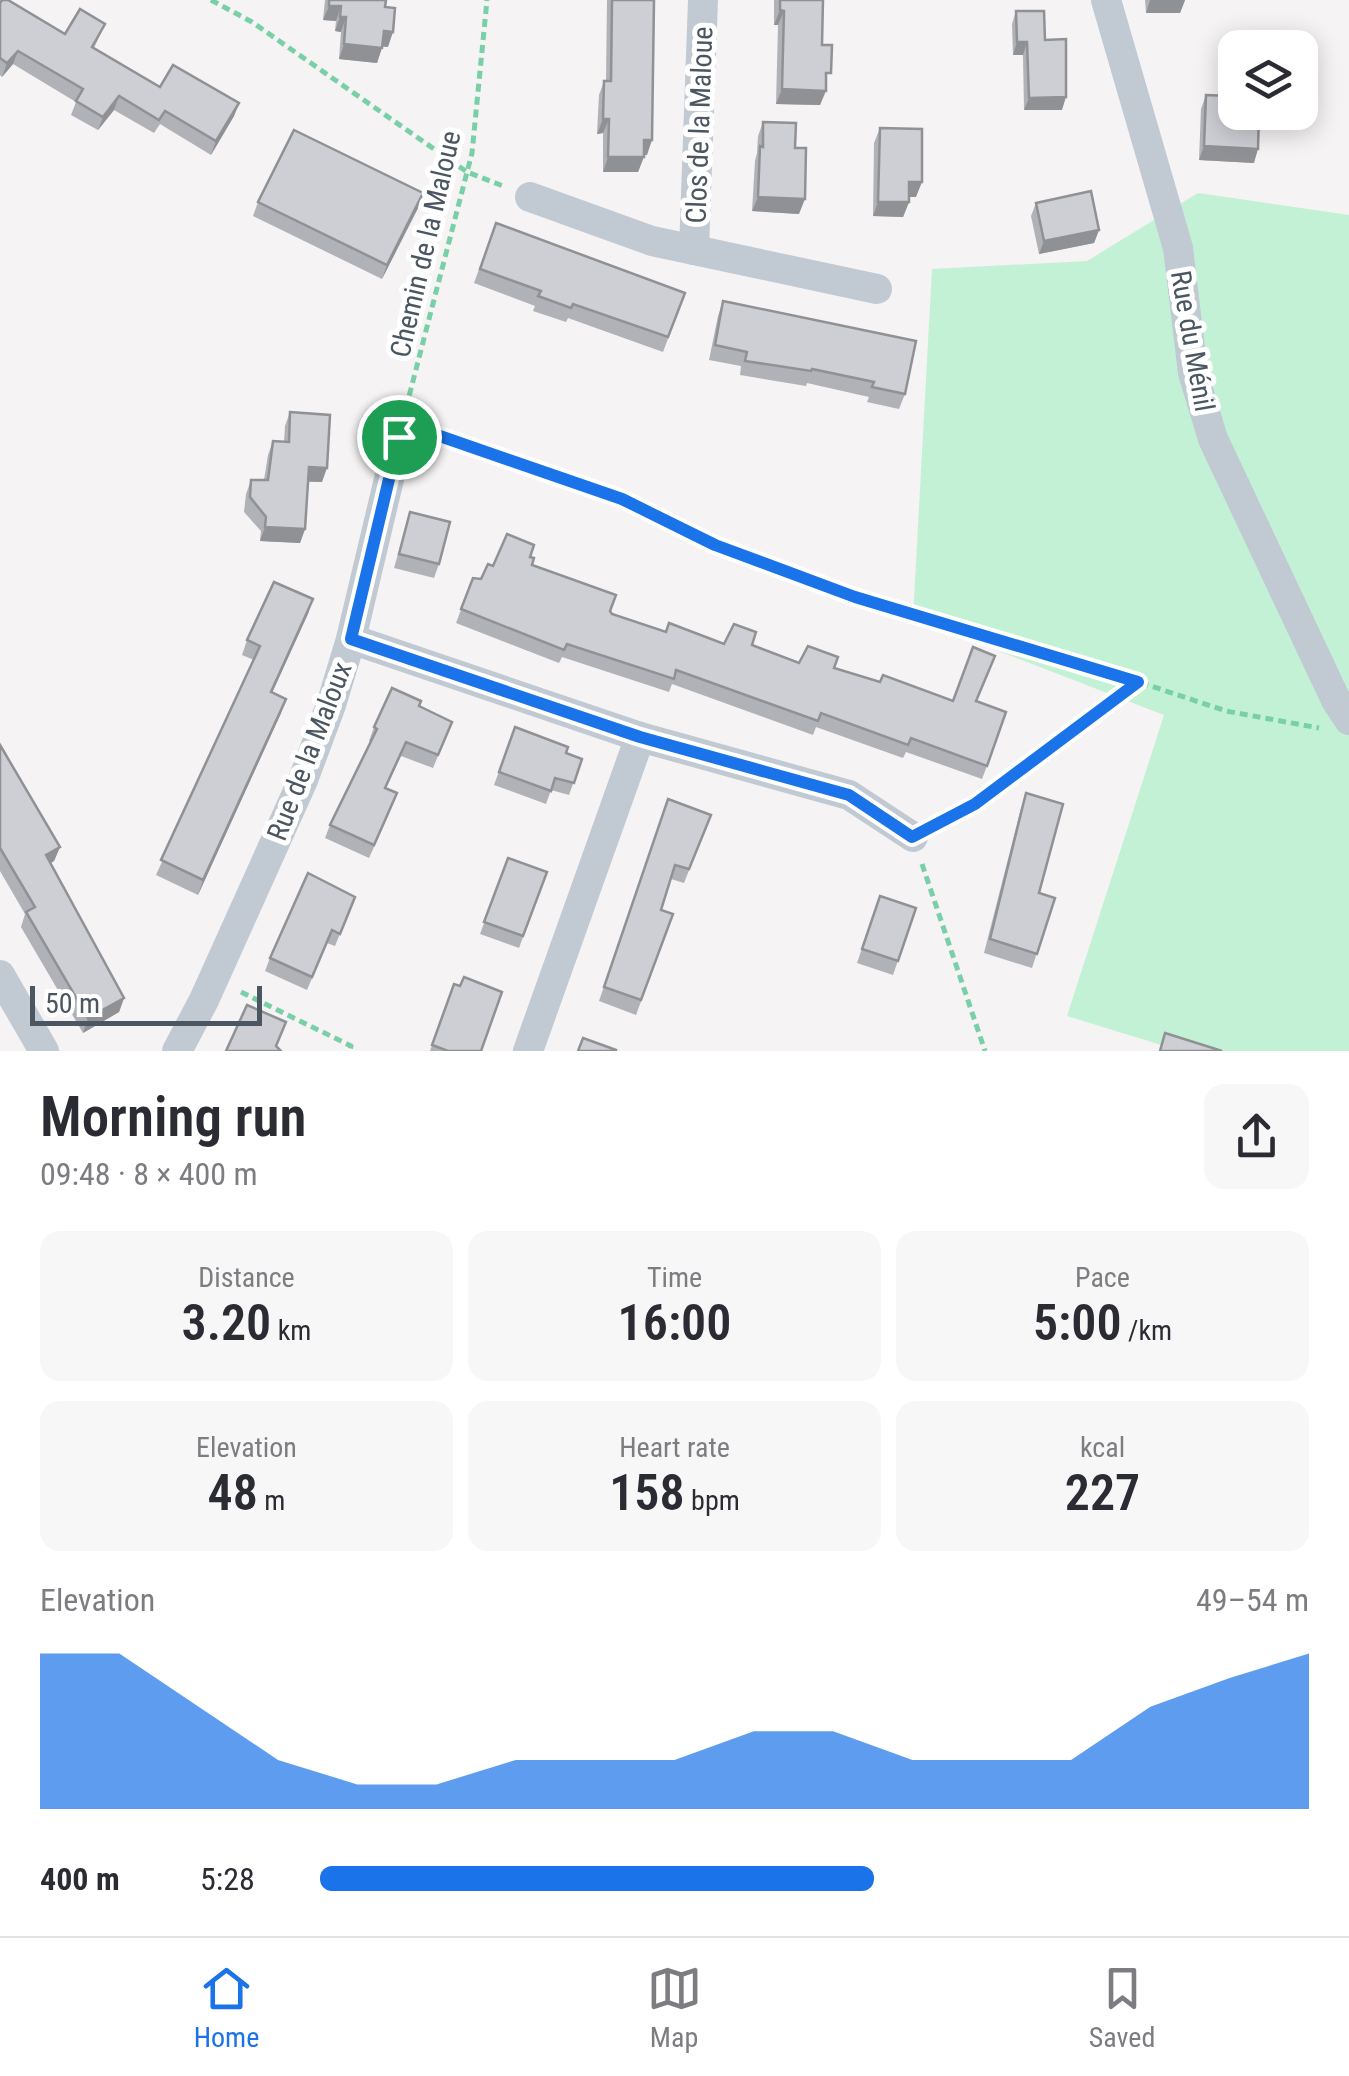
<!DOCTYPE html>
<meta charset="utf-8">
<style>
:root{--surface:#fff;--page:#f7f7f7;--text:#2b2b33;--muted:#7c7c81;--line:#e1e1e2;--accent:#1a73e8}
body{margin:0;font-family:"Roboto Condensed",sans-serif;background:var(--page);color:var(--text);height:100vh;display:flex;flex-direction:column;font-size:38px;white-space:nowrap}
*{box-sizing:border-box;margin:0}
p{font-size:32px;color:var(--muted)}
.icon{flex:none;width:55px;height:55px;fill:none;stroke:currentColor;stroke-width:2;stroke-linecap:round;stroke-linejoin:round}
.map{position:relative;height:1051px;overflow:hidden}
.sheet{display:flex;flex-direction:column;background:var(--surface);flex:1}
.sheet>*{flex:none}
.buttons{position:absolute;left:1218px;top:30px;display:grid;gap:20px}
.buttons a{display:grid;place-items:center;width:100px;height:100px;border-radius:20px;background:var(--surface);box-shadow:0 5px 25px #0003;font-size:50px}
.scale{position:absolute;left:30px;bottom:25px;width:232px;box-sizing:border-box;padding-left:10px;border:5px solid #4a5661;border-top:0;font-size:28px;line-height:35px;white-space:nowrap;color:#4a5661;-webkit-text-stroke:8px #fff;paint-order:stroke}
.pin{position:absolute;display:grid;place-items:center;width:85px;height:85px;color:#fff;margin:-42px;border:5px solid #fff;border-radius:50%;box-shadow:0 2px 10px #0007}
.round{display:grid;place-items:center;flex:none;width:105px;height:105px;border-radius:20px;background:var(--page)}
.overview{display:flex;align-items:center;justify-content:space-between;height:170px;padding:0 40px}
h1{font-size:55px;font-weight:600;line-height:75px}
.figures{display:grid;grid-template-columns:repeat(3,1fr);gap:15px;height:170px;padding:10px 40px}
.figures div{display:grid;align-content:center;border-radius:20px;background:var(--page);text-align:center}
.figures b{font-size:50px;font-weight:600}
.figures small{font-size:28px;font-weight:400}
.figures p{font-size:28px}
.chart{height:280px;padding:20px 40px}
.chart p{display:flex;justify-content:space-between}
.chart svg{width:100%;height:180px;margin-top:10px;fill:var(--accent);opacity:.7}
ul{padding:0 40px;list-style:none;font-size:32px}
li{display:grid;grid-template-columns:160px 120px 1fr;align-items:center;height:75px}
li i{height:25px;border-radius:12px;background:var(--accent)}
.menu{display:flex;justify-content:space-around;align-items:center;height:140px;border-top:2px solid var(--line);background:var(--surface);font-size:28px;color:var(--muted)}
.menu a{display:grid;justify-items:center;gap:5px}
.menu .on{color:var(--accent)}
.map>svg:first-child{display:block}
.green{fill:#c3f1d5}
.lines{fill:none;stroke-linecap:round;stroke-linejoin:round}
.path{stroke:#7ad0a6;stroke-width:5;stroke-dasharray:8 5;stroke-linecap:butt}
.minor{stroke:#c1cad2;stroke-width:30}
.wall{fill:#b0b2b7}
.shaded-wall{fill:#909195}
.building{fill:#cdcfd5;stroke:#909195;stroke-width:2.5}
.route-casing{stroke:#fff;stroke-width:20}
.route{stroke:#1a73e8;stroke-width:12}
.labels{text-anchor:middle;stroke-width:10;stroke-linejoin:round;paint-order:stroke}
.street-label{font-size:28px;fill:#4a5661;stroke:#fff}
</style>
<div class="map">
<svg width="1349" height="1051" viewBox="0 0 1349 1051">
<rect width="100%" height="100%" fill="#f5f3f3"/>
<!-- green -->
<polygon class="green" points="1198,193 1349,215 1349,1051 1181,1051 1067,1016 1164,715 913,618 932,269 1087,261"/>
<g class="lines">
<!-- path -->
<g class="path">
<polyline points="211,0 252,22 467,172 503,186"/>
<polyline points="406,408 472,153 487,0"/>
<polyline points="430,434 622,499 715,545 855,597 1085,664 1226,711 1319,728"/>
<polyline points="936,824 975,804 1138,682"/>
<polyline points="922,864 985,1051"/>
<polyline points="241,992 351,1046 350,1051"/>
</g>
<!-- minor -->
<g class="minor">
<polyline points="1106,0 1178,248 1193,373 1213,439 1336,700 1349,720"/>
<polyline points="530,197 652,241 877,289"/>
<polyline points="694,250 703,0"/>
<polyline points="351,639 640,737 849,795 913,837"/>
<polyline points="0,975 44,1051"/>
<polyline points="177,1051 204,1000 303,780 331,705 351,639 399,437"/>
<polyline points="528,1051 640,737"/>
</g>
</g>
<!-- wall -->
<g class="wall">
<polygon points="325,0 386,0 388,47 382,46 377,63 339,59 341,32 335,31 336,21 323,20"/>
<polygon points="607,0 654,0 647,155 644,155 638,172 603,172 603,133 597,134 599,95 604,81 606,81"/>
<polygon points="774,0 823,0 822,45 826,87 820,105 776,104 778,25 774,25"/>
<polygon points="1145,0 1185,0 1180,13 1146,13"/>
<polygon points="0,3 65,34 105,24 94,48 160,87 239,103 234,116 211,155 160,124 154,133 114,110 98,130 71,115 76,102 13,64 2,77 0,75"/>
<polygon points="1016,11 1045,40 1062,110 1024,110 1023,55 1013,55 1012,24"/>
<polygon points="1232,81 1254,163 1199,160 1201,109 1206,95 1227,96"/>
<polygon points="763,122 795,148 799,214 752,211 755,161 757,153 758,136"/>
<polygon points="880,128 916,197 909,197 909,202 903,217 873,216 874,143"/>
<polygon points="258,202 418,208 382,279 253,216"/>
<polygon points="1036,203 1099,230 1094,243 1039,254 1031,216"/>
<polygon points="496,223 685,293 663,352 568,318 566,322 533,311 535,306 474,283"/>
<polygon points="723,301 905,394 899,409 867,402 869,397 807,383 806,386 740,375 741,366 709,360 718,316"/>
<polygon points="290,412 322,482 308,482 305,529 300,543 260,541 261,531 244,512 246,494 251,480 264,480 268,455 273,441 284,442 285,426"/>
<polygon points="410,512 439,564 434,578 394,568"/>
<polygon points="530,557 532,565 612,614 666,632 724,644 752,645 799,663 834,668 880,682 953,701 977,702 987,766 982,779 906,752 903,758 816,727 813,735 672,684 669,692 562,657 559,663 456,623 473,578 481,579 493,566"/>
<polygon points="313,599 272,692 281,713 198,895 156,875 254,660 242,655 247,640"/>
<polygon points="452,722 433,768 401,756 386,788 392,807 369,858 325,838 330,825 371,742 369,741 374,727"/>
<polygon points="515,727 566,753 582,759 569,795 551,790 546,804 494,785"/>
<polygon points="0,745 60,847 54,861 51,863 124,998 119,1012 83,1033 21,927 25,914 0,871"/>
<polygon points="1026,793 1039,893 1055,898 1032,968 984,953 1021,808"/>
<polygon points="668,799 711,815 684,883 671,879 661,910 673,914 636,1015 599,1001"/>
<polygon points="508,858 547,872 519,948 480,934"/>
<polygon points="880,896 916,908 893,975 857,963"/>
<polygon points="355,897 335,946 327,943 307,990 265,971 270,958"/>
<polygon points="454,984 460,986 481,1051 430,1051"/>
</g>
<!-- shaded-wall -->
<g class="shaded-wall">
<polygon points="1150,0 1185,0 1180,13 1146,13"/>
<polygon points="329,6 341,6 336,21 323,20"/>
<polygon points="780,10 784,11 778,25 774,25"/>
<polygon points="340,17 346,17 341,32 335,31"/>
<polygon points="384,31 393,32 388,47 378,46"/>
<polygon points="1017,42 1027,42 1023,55 1013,55"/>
<polygon points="344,44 382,48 377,63 339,59"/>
<polygon points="18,51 13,64 2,77 7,63"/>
<polygon points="782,89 826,91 820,105 776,104"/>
<polygon points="119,96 114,110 98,130 103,117"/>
<polygon points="1066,97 1062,110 1024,110 1029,98"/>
<polygon points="239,103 234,116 211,155 216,141"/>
<polygon points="603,119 609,119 603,133 597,134"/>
<polygon points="644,140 652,140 647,155 638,155"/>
<polygon points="1204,146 1258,149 1254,163 1199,160"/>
<polygon points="608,157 644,157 638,172 603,172"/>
<polygon points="909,182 922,182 916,197 904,197"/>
<polygon points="423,193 418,208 382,279 387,265"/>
<polygon points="758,197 805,199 799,214 752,211"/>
<polygon points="878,202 909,202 903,217 873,216"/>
<polygon points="1099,230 1094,243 1039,254 1044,241"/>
<polygon points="309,467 327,468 322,482 304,481"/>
<polygon points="265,527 305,529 300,543 260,541"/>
<polygon points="313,599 308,614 266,706 271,692"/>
<polygon points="286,699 281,713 198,895 203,880"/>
<polygon points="60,847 54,861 41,869 46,855"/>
<polygon points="124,998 119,1012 83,1033 88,1018"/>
</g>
<!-- building -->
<g class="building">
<polygon points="2,0 8,0 65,34 80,9 105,24 92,47 160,87 173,65 239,103 216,141 165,111 159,120 119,96 103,117 76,101 83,89 18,51 7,63 0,58 0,3"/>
<polygon points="329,0 386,0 385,7 395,8 393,32 384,31 382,48 344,44 346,17 340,17 341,6 329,6"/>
<polygon points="612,0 654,0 652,140 644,140 644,157 608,157 609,119 603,119 604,81 611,81"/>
<polygon points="780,0 823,0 822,45 832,45 831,73 826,73 826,91 782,89 784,11 780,10"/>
<polygon points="1016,11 1044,11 1045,40 1066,39 1066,97 1029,98 1027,42 1017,42"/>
<polygon points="1232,81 1235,81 1235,112 1259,112 1258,149 1204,146 1206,95 1231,96"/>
<polygon points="763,122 796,123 795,148 806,148 805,199 758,197 760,146 763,147"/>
<polygon points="880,128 922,129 922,182 909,182 909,202 878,202"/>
<polygon points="294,130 423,193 387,265 258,202"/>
<polygon points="1091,191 1099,230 1044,241 1036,203"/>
<polygon points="496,223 685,293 668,337 573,304 571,308 538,296 541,291 480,269"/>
<polygon points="723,301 916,341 905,394 872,387 874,382 812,369 811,371 745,361 747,352 715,345"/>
<polygon points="290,412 330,415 327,468 309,467 305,529 265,527 266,517 250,497 251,480 268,480 273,441 289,442"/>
<polygon points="410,512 450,522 439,564 399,554"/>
<polygon points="507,534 534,545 530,557 534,558 532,565 616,595 610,611 612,614 666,632 669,623 724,644 734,624 756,632 752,645 799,663 808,646 838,657 834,668 880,682 883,675 953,701 973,647 995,656 976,701 1006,712 987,766 911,738 908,745 821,713 818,721 676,670 674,679 567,644 564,650 461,609 473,578 481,579 488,564 493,566"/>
<polygon points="274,582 313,599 271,692 286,699 203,880 161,860 260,646 247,640"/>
<polygon points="392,688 421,701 419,706 452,722 438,755 406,742 385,788 397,793 374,845 330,825 377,729 374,727"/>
<polygon points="515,727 568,747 566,753 582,759 574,783 555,778 551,791 499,772"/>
<polygon points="0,745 60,847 46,855 124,998 88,1018 26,912 35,907 0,848"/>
<polygon points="1026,793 1063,804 1039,893 1055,898 1037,954 990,939"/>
<polygon points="668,799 711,815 689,869 675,865 661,910 673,914 641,1000 604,987"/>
<polygon points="508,858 547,872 523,936 484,922"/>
<polygon points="308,873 355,897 340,934 332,930 312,977 270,958"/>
<polygon points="880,896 916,908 898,961 862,949"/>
<polygon points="464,977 502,992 481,1051 448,1051 432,1045 454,984 460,986"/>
<polygon points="247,1005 286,1022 276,1046 281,1051 226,1051"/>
<polygon points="1165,1033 1222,1051 1160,1051"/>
<polygon points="583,1038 616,1050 616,1051 578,1051"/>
</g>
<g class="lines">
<defs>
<polygon id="route" points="412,434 434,434 622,499 715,545 855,597 1138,682 975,804 912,837 849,795 640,737 351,639 399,437"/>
</defs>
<!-- route casing -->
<use href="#route" class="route-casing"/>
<!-- route -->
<use href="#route" class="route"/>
</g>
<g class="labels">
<!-- street labels -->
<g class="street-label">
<text transform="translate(699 125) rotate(-88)" y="10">Clos de la Maloue</text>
<text transform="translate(425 244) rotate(-77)" y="10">Chemin de la Maloue</text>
<text transform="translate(1193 341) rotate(80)" y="10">Rue du Ménil</text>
<text transform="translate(309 751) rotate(-69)" y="10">Rue de la Maloux</text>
</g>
</g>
</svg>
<div class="buttons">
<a><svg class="icon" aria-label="layers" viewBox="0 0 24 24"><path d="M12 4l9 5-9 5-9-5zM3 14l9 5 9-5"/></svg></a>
</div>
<div class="scale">50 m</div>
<div class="pin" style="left:399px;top:437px;background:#1e9e55"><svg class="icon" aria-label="arrive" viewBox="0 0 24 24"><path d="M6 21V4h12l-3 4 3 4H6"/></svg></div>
</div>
<section class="sheet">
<div class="overview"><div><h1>Morning run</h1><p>09:48 · 8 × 400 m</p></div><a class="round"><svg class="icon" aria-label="share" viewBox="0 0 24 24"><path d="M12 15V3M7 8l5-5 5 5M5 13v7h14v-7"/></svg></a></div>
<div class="figures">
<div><p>Distance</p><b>3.20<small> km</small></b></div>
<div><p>Time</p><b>16:00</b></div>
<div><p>Pace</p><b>5:00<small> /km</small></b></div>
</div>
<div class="figures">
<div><p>Elevation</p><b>48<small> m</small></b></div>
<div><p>Heart rate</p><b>158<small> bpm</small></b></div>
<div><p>kcal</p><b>227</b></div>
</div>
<div class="chart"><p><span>Elevation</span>49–54 m</p>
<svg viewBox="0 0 160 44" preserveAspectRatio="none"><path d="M0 44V6L10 6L20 19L30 32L40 38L50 38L60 32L70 32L80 32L90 25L100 25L110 32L120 32L130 32L140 19L150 12L160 6V44z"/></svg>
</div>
<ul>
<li><b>400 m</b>5:28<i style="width:56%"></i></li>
</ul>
</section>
<nav class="menu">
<a class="on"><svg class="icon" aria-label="home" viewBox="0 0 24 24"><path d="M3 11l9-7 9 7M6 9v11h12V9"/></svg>Home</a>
<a><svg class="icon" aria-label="map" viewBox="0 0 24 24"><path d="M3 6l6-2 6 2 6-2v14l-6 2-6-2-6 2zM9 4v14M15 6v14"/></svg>Map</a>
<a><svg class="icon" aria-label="saved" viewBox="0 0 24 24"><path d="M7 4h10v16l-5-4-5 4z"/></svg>Saved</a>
</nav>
